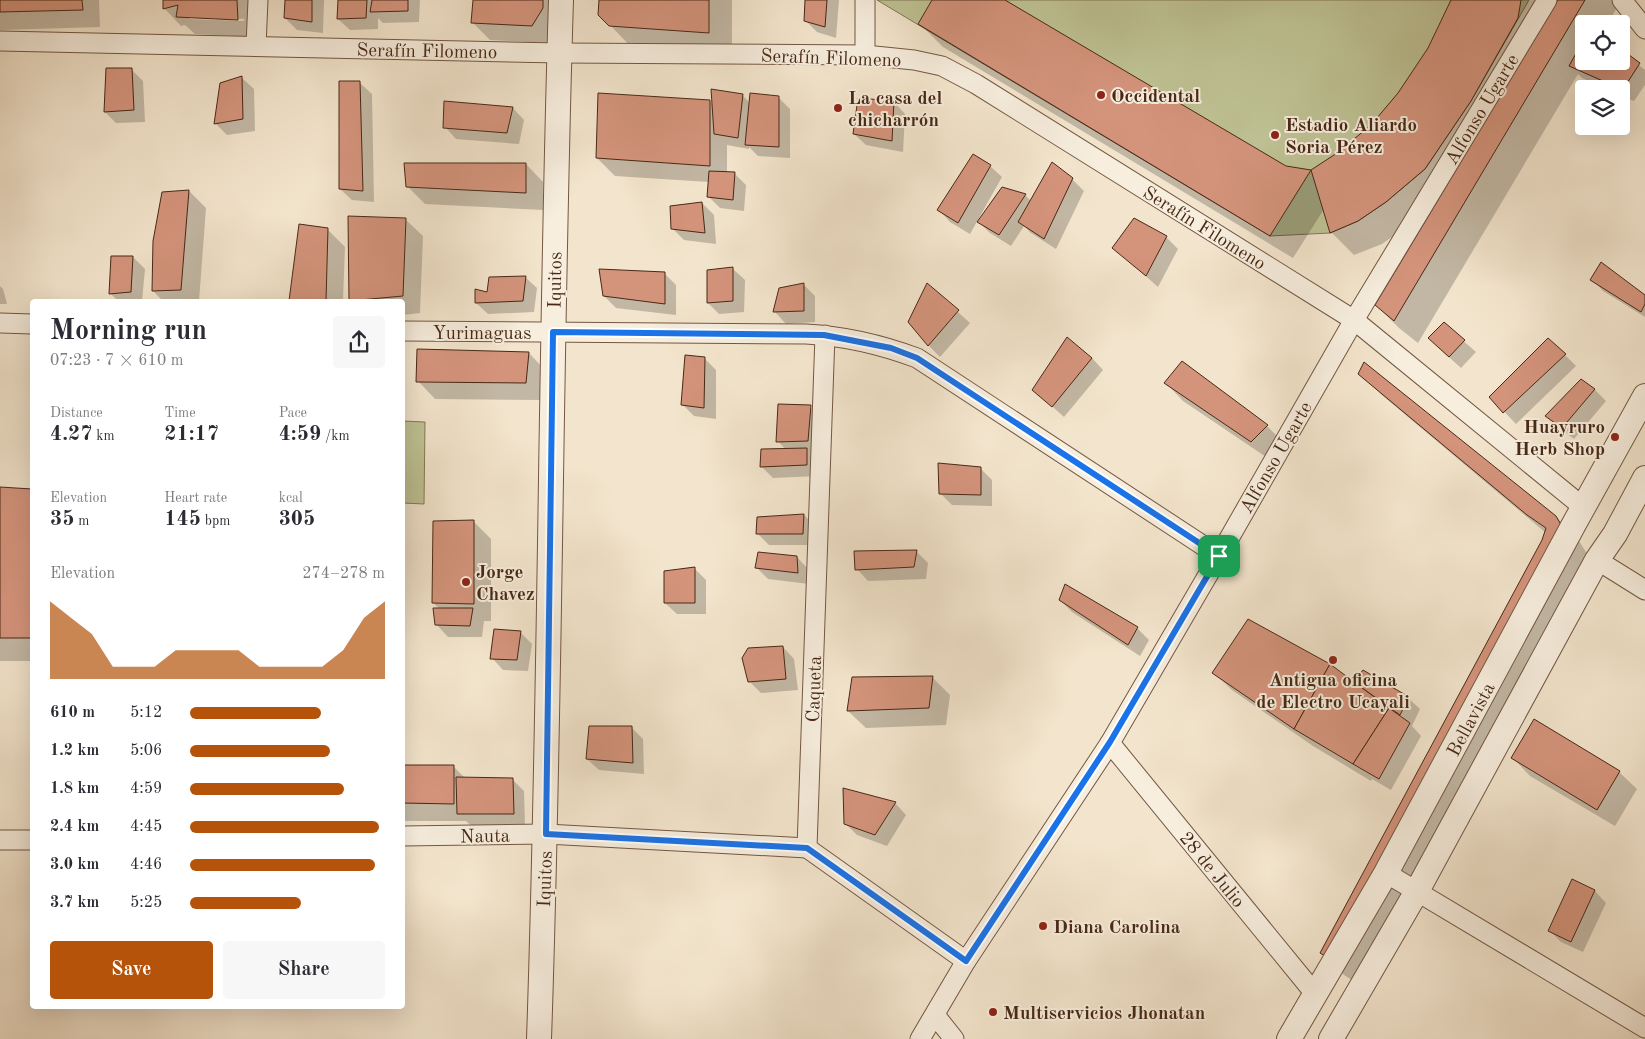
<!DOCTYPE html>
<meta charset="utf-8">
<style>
:root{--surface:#fff;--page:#f7f7f7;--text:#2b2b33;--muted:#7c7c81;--accent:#b45309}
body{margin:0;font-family:"Old Standard TT",serif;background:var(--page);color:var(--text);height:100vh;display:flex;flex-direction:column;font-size:19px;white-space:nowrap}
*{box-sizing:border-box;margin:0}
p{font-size:16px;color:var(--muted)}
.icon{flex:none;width:28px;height:28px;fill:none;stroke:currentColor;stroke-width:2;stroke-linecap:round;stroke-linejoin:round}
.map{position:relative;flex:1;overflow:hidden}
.sheet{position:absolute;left:30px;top:299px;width:375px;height:710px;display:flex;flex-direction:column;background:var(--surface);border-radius:5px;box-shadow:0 5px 20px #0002}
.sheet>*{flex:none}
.buttons{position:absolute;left:1575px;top:15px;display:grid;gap:10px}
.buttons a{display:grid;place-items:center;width:55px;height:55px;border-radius:5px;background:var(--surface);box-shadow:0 5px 20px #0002;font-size:25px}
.pin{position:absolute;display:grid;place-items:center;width:42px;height:42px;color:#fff;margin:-21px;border-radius:10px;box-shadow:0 2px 8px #0006}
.round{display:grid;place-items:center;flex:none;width:52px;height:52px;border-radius:5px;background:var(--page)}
.head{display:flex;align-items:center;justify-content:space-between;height:85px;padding:0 20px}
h1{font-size:28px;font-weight:700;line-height:38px}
.metrics{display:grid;grid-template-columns:repeat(3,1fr);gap:8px;height:85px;padding:5px 20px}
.metrics div{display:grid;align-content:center}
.metrics b{font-size:21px;font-weight:700}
.metrics small{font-size:14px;font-weight:400}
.metrics p{font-size:14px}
.chart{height:140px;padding:10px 20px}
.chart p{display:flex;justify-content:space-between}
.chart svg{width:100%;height:90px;margin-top:5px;fill:var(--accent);opacity:.7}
.button{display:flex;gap:10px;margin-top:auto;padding:10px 20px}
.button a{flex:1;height:58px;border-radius:5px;background:var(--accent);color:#fff;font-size:20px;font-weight:700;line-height:58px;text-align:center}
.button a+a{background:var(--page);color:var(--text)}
ul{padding:0 20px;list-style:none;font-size:16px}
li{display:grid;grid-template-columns:80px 60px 1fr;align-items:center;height:38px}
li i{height:12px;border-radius:6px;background:var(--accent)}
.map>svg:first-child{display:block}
.green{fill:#bfc395;stroke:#847655}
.shadow{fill:#0003;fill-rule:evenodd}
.building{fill:#d4947c;stroke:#482815}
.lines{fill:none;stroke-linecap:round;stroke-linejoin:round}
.minor-casing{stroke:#735743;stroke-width:21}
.tertiary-casing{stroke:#735743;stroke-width:26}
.minor{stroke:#f7eede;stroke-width:19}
.tertiary{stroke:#f7eede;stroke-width:24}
.route-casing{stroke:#fff;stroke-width:10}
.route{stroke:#1a73e8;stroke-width:6}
.poi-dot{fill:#8f2418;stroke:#f7eede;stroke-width:2}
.labels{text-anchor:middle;stroke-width:4;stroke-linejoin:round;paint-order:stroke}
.street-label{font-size:19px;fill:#482815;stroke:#f7eede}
.poi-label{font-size:19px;font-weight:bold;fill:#482815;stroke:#f7eede;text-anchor:start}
</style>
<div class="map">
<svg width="1645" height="1039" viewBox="0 0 1645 1039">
<rect width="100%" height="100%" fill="#f3e5cd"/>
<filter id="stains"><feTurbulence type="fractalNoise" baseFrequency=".004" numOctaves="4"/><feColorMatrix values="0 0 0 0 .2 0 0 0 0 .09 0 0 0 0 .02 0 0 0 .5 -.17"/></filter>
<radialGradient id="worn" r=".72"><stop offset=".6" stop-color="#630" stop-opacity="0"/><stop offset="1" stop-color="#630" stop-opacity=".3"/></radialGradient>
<!-- green -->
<g class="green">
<polygon points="877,0 1529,0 1471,101 1425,169 1386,202 1358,221 1330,233 1270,236"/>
<polygon points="403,421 425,422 424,504 403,503"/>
</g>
<!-- shadow -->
<g class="shadow">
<polygon points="0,0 99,0 100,27 0,30"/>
<path d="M165,0H254L255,37L195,34L185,25L181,26L164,8ZM187,16L244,19V21L190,19Z"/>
<polygon points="286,0 324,0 323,33 297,30 285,18"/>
<polygon points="339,0 420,0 419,22 383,23 378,18 378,29 350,30 338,19"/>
<polygon points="474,0 557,0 549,43 490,40 472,22"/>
<polygon points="600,0 732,0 732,55 633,49 610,25"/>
<polygon points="806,0 839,0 836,38 817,32 805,20"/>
<polygon points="933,0 1003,0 1286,167 1311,172 1338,154 1372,126 1399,94 1429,49 1452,0 1548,0 1543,28 1560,0 1613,0 1618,6 1607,24 1584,24 1584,61 1621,61 1621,51 1645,70 1645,85 1634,101 1621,96 1621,89 1606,89 1582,78 1578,74 1418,343 1399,328 1376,305 1439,200 1409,225 1382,244 1354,255 1331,232 1324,209 1293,258 943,47 920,24"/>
<polygon points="131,69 143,81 145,122 116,123 105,112"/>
<polygon points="242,78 254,89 255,131 227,135 216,124"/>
<polygon points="360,83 372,94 374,202 352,200 340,189"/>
<polygon points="742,95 750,103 778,97 790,109 790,158 758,156 749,147 749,149 727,145 727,173 734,173 746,185 744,211 720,208 708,196 709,182 615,176 597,158 710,101 713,105"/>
<polygon points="894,102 905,114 903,152 866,145 854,134"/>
<polygon points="446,103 513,108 524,120 519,144 456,139 445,127"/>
<polygon points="526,164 543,182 543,210 425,204 408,187"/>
<polygon points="990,166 1002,177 970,234 950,222 939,210"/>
<polygon points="1072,179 1084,191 1056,249 1031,233 1024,226 1011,246 990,233 979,222 1025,195 1031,201"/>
<polygon points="189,191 206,208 199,301 163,301 153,291"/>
<polygon points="702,203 714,215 716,244 684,240 672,228"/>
<polygon points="350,217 405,219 423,236 420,313 402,315 402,301 350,301"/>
<polygon points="300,225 327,229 345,247 343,301 291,301"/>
<polygon points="1166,237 1178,249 1158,287 1114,248"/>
<polygon points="133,257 145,269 142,301 118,301 110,293"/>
<polygon points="733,269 745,280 744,312 719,314 708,303 709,271"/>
<polygon points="664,273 676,285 676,315 616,308 604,296"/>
<polygon points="525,277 537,288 534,312 488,314 476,303 488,294"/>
<polygon points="1592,279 1645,297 1645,317 1603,291"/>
<polygon points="803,284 815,296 815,322 786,324 775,312 780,289"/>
<polygon points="928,285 970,323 940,357 928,345"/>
<polygon points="0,286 3,289 7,304 0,304"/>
<polygon points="1444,324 1476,352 1461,368 1441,350"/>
<polygon points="529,353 546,371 544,400 435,399 418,381"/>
<polygon points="1565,355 1576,366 1516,424 1490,397"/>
<polygon points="704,358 716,370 716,419 694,416 682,404"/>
<polygon points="1092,358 1103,370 1064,417 1034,390"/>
<polygon points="1359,373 1556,517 1579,541 1586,552 1583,569 1355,982 1344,975 1321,952 1543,541 1546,533 1383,396"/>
<polygon points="1581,381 1595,390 1606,401 1574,439 1558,427 1547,416"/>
<polygon points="1166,383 1267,426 1284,443 1269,459 1183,401"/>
<polygon points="810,407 822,418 820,452 810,453 818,461 818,476 773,478 761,466 786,450 778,441"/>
<polygon points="980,468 992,480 992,506 952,505 941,494"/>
<polygon points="0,489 32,490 32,661 0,661"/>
<polygon points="804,515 816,527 815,545 769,545 757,533"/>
<polygon points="474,522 491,539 491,621 484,621 482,637 448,637 437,625 440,609 433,603"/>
<polygon points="916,551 928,563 926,579 868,581 857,569"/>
<polygon points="797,557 808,569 809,584 768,579 757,568"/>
<polygon points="694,568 706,580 706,614 677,614 665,603"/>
<polygon points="1060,600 1137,628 1149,640 1140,656 1072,612"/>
<polygon points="495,631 521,633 532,644 528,671 503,670 492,658"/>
<polygon points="783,647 794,659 798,690 761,693 749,681"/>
<polygon points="1214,673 1360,688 1361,687 1356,682 1408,698 1420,709 1412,726 1421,736 1391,790 1372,779 1371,781 1313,746 1232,690"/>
<polygon points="933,678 950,695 946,725 866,728 848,711"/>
<polygon points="631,727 643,739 644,774 599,770 587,759"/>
<polygon points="1513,758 1619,772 1637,789 1615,826 1530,776"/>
<polygon points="402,766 453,766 465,778 512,779 524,791 525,825 470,825 466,821 402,821"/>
<polygon points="895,803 906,815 887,846 857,835 845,823"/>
<polygon points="1573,881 1595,891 1606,903 1583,952 1561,942 1549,930"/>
</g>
<!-- building -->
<g class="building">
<polygon points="0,0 82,0 83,10 0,12"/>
<polygon points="163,0 237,0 238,20 176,17 178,5 163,9"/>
<polygon points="285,0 312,0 312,22 284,18"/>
<polygon points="338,0 367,0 366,18 337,19"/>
<polygon points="372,0 408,0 408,11 370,12"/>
<polygon points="473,0 543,0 543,8 532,26 471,23"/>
<polygon points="599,0 709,0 709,33 609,26 598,15"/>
<polygon points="805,0 827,0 825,27 804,21"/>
<polygon points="932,0 1005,0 1286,166 1311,170 1270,236 918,24"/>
<polygon points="1451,0 1521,0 1518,18 1471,101 1425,169 1386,202 1358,221 1330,233 1311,170 1337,153 1371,125 1398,93 1428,48"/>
<polygon points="1558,0 1585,0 1394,321 1375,305"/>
<polygon points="1584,39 1584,61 1621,61 1621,49 1640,63 1622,91 1621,89 1569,66"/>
<polygon points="106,68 132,68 134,110 104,112"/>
<polygon points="242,76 243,119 214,124 220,83"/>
<polygon points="339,81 360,81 363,191 339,189"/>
<polygon points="711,89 743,94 738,138 714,134"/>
<polygon points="598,93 710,100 710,166 596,158"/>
<polygon points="750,93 779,96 779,147 745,145"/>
<polygon points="858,98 894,101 892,141 853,134"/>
<polygon points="444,101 513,107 507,133 443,128"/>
<polygon points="973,154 991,165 958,223 937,210"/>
<polygon points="1052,162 1073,178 1044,239 1018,222"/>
<polygon points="404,163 526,163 526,193 406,187"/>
<polygon points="709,171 735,172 733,200 707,197"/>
<polygon points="1002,187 1026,194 999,235 977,222"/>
<polygon points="189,190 181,290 152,291 153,241 162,192"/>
<polygon points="702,202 705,233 671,229 670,206"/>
<polygon points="348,216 406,218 403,296 349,301"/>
<polygon points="1134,218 1167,236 1146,276 1112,248"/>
<polygon points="299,224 328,228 326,301 289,301"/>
<polygon points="111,256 133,256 131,292 109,294"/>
<polygon points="1601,262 1645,295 1645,304 1641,312 1590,280"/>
<polygon points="733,267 733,301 707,303 707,270"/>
<polygon points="599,269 665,272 665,304 603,296"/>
<polygon points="526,276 523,301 475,303 475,289 487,292 489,277"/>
<polygon points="804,283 804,311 773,312 779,288"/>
<polygon points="927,283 959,310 928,346 908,322"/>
<polygon points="1444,322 1465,340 1449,357 1428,338"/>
<polygon points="1067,337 1092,358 1052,407 1032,390"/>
<polygon points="1548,338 1566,354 1503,413 1489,397"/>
<polygon points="417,349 529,352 526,383 416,382"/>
<polygon points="685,355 705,357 704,408 681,405"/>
<polygon points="1182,361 1268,425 1251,442 1164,383"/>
<polygon points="1364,362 1556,516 1563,528 1332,960 1320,953 1542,540 1546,528 1527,515 1358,374"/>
<polygon points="1581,379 1595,389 1562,428 1545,416"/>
<polygon points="778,404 811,405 808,441 776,442"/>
<polygon points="807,448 807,465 760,467 761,449"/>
<polygon points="938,463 981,467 981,495 939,494"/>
<polygon points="0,487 32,489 32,638 0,638"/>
<polygon points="804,514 803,534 756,534 757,517"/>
<polygon points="474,520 474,604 432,603 433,521"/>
<polygon points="917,550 914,567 855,570 854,551"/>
<polygon points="758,552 797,556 798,573 755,568"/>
<polygon points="695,567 695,603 664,603 664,571"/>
<polygon points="1065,584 1138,627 1128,645 1059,600"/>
<polygon points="433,608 473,608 470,626 435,625"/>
<polygon points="1248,619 1330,664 1294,729 1212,673"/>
<polygon points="494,629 521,631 517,660 490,659"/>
<polygon points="783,646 786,679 748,682 742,658 748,648"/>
<polygon points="1330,664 1389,708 1353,764 1294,729"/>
<polygon points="1363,670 1409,697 1400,715 1354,682"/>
<polygon points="933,676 929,708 847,711 852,677"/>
<polygon points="1389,708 1410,723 1379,779 1353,764"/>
<polygon points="1534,719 1620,771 1597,810 1511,758"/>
<polygon points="589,726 632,726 633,763 586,759"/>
<polygon points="402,765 454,765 454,804 402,803"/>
<polygon points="456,777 513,778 514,814 457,814"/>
<polygon points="843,788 896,802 875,835 844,824"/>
<polygon points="1572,879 1595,890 1571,942 1548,931"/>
</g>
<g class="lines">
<defs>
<g id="minor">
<polyline points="1622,0 1645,29"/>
<polyline points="0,41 560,53 865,55 914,60 942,66 976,84 1354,320 1583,507"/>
<polyline points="256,46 258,0"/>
<polyline points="865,55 865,0"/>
<polyline points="0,323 32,324"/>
<path d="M402,331L806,334C844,336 882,345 917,358L1219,556"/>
<polyline points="825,335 807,848 966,961"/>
<polyline points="1597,560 1645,590"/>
<polyline points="1110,743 1316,995"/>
<polyline points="402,836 546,834 807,848"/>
<polyline points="0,840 32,840"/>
<polyline points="1386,873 1645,1028"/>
<polyline points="935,1015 954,1039"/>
<polyline points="920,1039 966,961 1110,743 1219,556 1354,320 1547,0"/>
</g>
<g id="tertiary">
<path d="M539,1039C551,693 550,346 561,0"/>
<polyline points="1289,1039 1386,873 1574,524 1645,396"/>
<polyline points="1331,1039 1417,891 1597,560 1615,534 1645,478"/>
</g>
</defs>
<!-- minor casing -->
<use href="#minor" class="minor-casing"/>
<!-- tertiary casing -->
<use href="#tertiary" class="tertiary-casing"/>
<!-- minor -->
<use href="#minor" class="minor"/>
<!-- tertiary -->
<use href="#tertiary" class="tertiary"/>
</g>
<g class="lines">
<defs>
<polygon id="route" points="553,332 824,335 891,348 917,358 1219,556 1110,742 966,961 807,848 546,834"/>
</defs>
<!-- route casing -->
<use href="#route" class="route-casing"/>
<!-- route -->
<use href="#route" class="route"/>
</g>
<!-- markers -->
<g class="poi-dot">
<circle cx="1101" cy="95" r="5"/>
<circle cx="838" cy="108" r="5"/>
<circle cx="1275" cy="135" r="5"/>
<circle cx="1615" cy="437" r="5"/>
<circle cx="466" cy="582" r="5"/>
<circle cx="1333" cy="660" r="5"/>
<circle cx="1043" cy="926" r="5"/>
<circle cx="993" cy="1012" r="5"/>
</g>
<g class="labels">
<!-- street labels -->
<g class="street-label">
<text transform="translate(427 50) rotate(1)" y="7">Serafín Filomeno</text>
<text transform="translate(831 57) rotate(2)" y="7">Serafín Filomeno</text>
<text transform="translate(1481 109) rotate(-59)" y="7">Alfonso Ugarte</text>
<text transform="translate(1205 227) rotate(32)" y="7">Serafín Filomeno</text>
<text transform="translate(554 280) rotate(-89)" y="7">Iquitos</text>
<text x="482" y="339">Yurimaguas</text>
<text transform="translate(1275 457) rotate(-60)" y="7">Alfonso Ugarte</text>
<text transform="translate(813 689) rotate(-88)" y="7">Caqueta</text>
<text transform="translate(1470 719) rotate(-62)" y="7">Bellavista</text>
<text transform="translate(485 835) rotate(-1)" y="7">Nauta</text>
<text transform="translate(1213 869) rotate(51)" y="7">28 de Julio</text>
<text transform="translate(544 879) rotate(-88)" y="7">Iquitos</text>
</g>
<!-- poi labels -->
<g class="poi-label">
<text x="1111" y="102">Occidental</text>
<text x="848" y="104">La casa del<tspan x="848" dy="22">chicharrón</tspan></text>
<text x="1285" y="131">Estadio Aliardo<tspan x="1285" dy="22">Soria Pérez</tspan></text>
<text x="1605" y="433" text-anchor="end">Huayruro<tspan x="1605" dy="22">Herb Shop</tspan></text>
<text x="476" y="578">Jorge<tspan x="476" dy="22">Chavez</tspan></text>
<text x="1333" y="686" text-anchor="middle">Antigua oficina<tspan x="1333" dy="22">de Electro Ucayali</tspan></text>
<text x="1053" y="933">Diana Carolina</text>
<text x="1003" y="1019">Multiservicios Jhonatan</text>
</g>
</g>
<rect width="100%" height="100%" filter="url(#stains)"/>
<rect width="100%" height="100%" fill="url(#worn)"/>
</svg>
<div class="buttons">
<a><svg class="icon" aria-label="locate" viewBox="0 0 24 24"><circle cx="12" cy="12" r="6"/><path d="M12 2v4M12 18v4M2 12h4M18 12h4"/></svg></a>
<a><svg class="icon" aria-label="layers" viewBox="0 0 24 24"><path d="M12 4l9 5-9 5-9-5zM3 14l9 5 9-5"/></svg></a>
</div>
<div class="pin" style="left:1219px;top:556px;background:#1e9e55"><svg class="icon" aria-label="arrive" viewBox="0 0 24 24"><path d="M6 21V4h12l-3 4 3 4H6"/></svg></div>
<section class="sheet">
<div class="head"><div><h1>Morning run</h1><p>07:23 · 7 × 610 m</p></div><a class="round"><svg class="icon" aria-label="share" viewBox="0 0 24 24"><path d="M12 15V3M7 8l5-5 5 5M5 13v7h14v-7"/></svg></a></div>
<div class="metrics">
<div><p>Distance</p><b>4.27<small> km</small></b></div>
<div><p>Time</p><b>21:17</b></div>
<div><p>Pace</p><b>4:59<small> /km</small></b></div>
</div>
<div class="metrics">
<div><p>Elevation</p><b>35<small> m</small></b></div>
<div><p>Heart rate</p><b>145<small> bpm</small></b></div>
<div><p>kcal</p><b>305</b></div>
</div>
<div class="chart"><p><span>Elevation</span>274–278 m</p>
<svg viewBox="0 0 160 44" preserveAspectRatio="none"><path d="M0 44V6L10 14L20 22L30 38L40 38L50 38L60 30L70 30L80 30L90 30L100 38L110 38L120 38L130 38L140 30L150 14L160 6V44z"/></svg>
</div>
<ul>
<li><b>610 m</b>5:12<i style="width:67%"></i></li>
<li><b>1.2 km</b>5:06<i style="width:72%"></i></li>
<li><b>1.8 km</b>4:59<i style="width:79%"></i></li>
<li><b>2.4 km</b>4:45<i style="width:97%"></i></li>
<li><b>3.0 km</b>4:46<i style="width:95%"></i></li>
<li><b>3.7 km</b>5:25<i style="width:57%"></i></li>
</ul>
<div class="button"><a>Save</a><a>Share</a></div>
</section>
</div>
